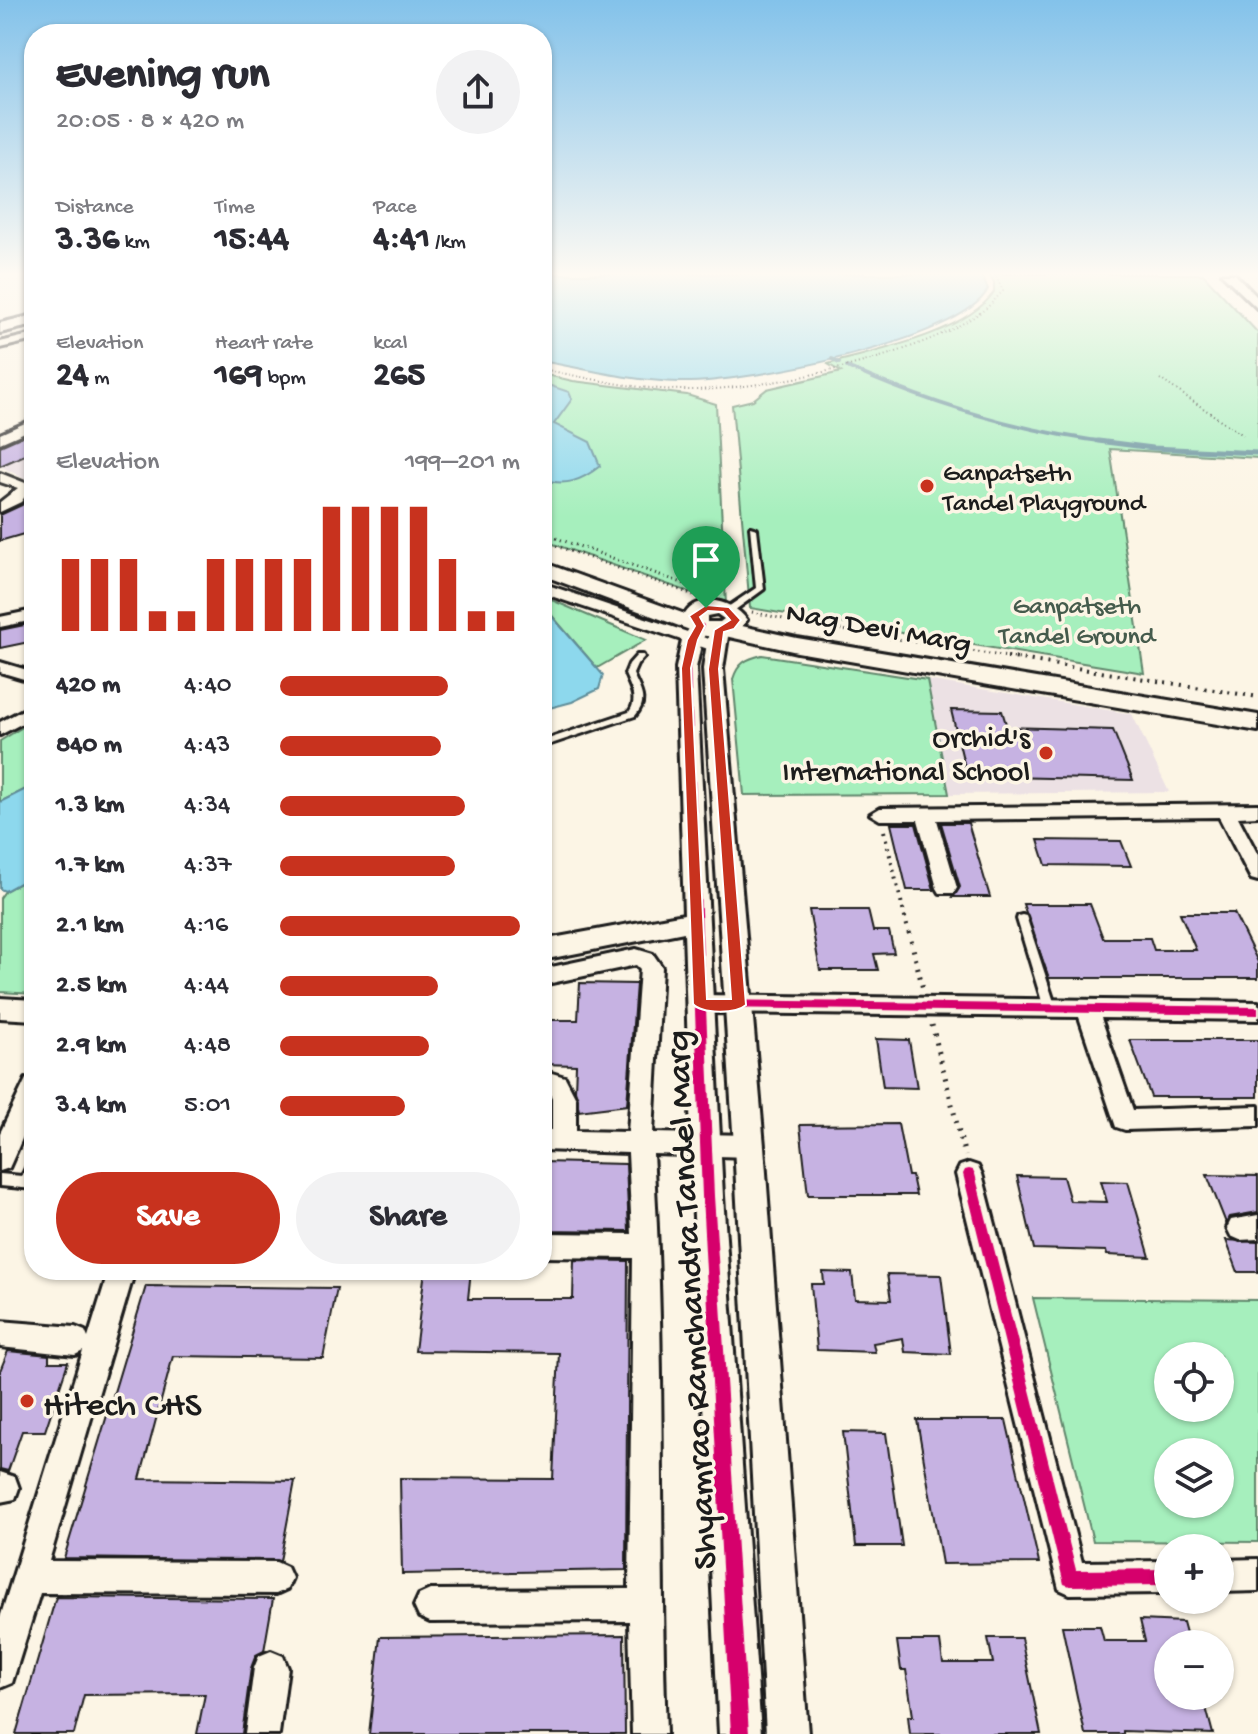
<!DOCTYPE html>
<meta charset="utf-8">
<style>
:root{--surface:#fff;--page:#f2f2f3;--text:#2b2b33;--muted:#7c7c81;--accent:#c8321e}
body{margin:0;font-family:"Gochi Hand",sans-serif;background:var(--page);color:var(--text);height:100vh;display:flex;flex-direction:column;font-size:30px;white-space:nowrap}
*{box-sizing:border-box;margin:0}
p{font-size:26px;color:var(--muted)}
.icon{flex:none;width:44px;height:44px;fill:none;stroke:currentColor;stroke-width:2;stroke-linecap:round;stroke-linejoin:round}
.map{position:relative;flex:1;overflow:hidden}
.sheet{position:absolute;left:24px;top:24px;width:528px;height:1256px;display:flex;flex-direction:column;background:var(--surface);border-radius:32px;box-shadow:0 2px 6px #0004}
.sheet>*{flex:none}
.fabs{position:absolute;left:1154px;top:1342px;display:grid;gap:16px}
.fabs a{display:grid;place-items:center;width:80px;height:80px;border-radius:50%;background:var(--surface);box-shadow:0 2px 6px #0004;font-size:40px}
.pin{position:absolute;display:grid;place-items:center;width:68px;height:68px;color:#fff;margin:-82px -34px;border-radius:50% 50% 50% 0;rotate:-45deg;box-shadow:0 0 8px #0007}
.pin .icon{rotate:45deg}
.round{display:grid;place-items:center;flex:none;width:84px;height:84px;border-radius:42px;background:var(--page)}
.head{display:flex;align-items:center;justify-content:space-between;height:136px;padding:0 32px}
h1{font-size:44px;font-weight:700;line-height:60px}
.stats{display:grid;grid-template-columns:repeat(3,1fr);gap:12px;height:136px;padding:8px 32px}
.stats div{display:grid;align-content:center}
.stats b{font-size:34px;font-weight:700}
.stats small{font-size:22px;font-weight:400}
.stats p{font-size:22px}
.chart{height:224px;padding:16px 32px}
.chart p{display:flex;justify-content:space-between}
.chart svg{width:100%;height:144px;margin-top:8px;stroke:var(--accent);stroke-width:6}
.action{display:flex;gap:16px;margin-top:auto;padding:16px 32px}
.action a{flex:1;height:92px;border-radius:48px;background:var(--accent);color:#fff;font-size:32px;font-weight:700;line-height:92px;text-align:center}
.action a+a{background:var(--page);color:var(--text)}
ul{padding:0 32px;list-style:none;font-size:26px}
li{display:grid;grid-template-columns:128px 96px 1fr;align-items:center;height:60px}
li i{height:20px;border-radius:10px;background:var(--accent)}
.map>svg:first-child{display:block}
.built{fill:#ece1e4}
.green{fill:#a6efbd;stroke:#61866c;stroke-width:2;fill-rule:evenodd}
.water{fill:#8dd8ed;stroke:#608d99;stroke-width:2}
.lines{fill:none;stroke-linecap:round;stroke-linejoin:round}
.stream-far1{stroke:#608d99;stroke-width:4}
.stream{stroke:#608d99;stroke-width:5}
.building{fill:#c6b2e2;stroke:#1c1c1c;stroke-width:2}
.service-casing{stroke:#1c1c1c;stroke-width:6}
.minor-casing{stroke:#1c1c1c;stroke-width:6}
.tertiary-casing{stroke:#1c1c1c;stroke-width:6}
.secondary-casing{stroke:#1c1c1c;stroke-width:6}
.primary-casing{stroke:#1c1c1c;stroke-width:6}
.path-far3{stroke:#1c1c1c;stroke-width:2;stroke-dasharray:1 3;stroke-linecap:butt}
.path-far2{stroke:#1c1c1c;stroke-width:3;stroke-dasharray:1 4;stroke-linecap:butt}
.path-far1{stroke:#1c1c1c;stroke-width:4;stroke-dasharray:2 6;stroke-linecap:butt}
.path{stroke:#1c1c1c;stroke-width:5;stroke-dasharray:2 7;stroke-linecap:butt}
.service{fill:#fcf5e5;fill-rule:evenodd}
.minor{fill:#fcf5e5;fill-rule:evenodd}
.tertiary{fill:#fcf5e5;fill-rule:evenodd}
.secondary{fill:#fcf5e5;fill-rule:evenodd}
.primary{fill:#fcf5e5;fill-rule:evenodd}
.cycleway-casing{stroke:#fcf5e5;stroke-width:5}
.cycleway{fill:#d6006c;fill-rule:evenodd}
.route{fill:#c8321e;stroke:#fff;stroke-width:2;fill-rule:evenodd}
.poi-dot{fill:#c8321e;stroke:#fcf5e5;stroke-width:3}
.labels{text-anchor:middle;stroke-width:7;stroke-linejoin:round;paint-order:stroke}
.far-poi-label{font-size:26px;fill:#1c1c1c;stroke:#fcf5e5;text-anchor:start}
.far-park-label{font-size:26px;fill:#455b4c;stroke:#fcf5e5}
.street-label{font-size:30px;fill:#1c1c1c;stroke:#fcf5e5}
.poi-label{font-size:30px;fill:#1c1c1c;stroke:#fcf5e5;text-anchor:end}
.near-street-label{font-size:36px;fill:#1c1c1c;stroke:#fcf5e5}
.near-poi-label{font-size:36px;fill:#1c1c1c;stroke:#fcf5e5;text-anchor:start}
</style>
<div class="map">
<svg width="1258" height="1734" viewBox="0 0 1258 1734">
<rect width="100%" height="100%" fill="#fcf5e5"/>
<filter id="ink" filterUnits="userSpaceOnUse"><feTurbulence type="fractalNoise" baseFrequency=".0125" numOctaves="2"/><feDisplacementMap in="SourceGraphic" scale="16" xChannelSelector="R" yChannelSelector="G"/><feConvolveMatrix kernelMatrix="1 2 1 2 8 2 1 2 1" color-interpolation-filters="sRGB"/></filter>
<g filter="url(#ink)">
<!-- built -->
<g class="built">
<polygon points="34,427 34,484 0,466 0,445"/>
<polygon points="927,680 1132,714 1169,792 949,794"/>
</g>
<!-- green -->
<g class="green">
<path d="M988,274H1203L1258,333V458L1110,449L1144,673L750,608L732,405L753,400L767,389L841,372L828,364C875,351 966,333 994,292V282Z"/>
<polygon points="542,374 573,381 687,395 716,404 726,605 542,540"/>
<polygon points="542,596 646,640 597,668 542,604"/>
<path d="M762,655L927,680L949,794L744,795L733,679C738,663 746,659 762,655Z"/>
<polygon points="34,720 34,785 0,802 0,741"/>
<polygon points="34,875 34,994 0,992 0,898 5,891"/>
<path d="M1033,1298L1258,1300V1542L1093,1541ZM1168,1356H1220V1408H1168ZM1168,1452H1220V1504H1168Z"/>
</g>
<!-- water -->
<g class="water">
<path d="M542,274H981L988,289C962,342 739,384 680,382C633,381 588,370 542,361Z"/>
<path d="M542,383L569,392L572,399L554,424L590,442L600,466C581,481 565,487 542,479Z"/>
<polygon points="542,611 550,614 603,675 599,689 572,702 542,710"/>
<polygon points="34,785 34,875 5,891 0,889 0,802"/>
</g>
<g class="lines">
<!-- stream-far1 -->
<g class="stream-far1">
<polyline points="832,359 839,363"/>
<path d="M847,367C933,405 1021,432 1114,443"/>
</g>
<!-- stream -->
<polyline class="stream" points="1098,441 1153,448 1258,453"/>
</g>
<!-- building -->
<g class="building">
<polygon points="34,431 34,451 0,466 0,446"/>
<polygon points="27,499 34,503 34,531 0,541 0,515 22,505"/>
<polygon points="34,623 34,641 0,648 0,630"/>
<polygon points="951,710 1002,711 1007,727 1113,730 1133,780 967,776"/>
<polygon points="941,823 968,823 990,897 953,897 960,887"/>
<polygon points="891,824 916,824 934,890 907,890"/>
<polygon points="1038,840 1121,841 1131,866 1046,865"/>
<polygon points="1023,904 1090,904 1103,938 1150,938 1154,950 1196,950 1180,913 1234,913 1258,962 1258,978 1049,978"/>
<polygon points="809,910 868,910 873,931 889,931 894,953 874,954 878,970 820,970"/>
<polygon points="580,983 636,984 627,1105 579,1111 575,1090 576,1065 542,1064 542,1020 578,1020"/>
<polygon points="876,1039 909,1040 917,1088 883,1087"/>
<polygon points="1130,1040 1258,1040 1258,1097 1151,1097"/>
<polygon points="898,1124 908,1176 912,1176 916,1195 808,1195 800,1125"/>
<polygon points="542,1162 626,1164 629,1231 542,1230"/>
<polygon points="1207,1175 1258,1176 1258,1212 1230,1217 1226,1223"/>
<polygon points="1017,1176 1063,1177 1070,1201 1107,1202 1101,1181 1128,1182 1150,1257 1107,1255 1106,1251 1034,1249"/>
<polygon points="1226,1240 1258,1242 1258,1272 1238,1272"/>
<polygon points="574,1260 628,1261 626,1570 402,1574 400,1478 553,1479 559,1353 415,1351 425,1270 471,1270 468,1299 573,1299"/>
<polygon points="823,1272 852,1273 855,1299 891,1300 887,1274 941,1275 951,1354 905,1352 903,1338 873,1343 875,1352 817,1350 811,1284 824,1284"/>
<polygon points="146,1286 337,1288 323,1358 173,1356 140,1479 295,1481 280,1561 64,1558"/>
<polygon points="8,1351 49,1355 49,1362 68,1362 45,1431 22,1431 8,1471 0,1469 0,1371"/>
<polygon points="917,1420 1006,1420 1039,1563 942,1564"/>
<polygon points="843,1432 886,1433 902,1546 856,1546"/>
<polygon points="56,1597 273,1599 264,1651 256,1655 251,1668 242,1734 197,1734 205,1694 84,1695 74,1734 16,1734"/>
<polygon points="1140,1620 1183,1622 1189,1644 1168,1644 1168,1696 1203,1696 1213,1734 1123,1731 1123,1734 1085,1734 1062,1626 1100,1626 1104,1641 1145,1641"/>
<polygon points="624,1635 625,1734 369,1734 380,1637"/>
<polygon points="988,1638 1021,1638 1041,1734 910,1734 908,1716 913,1716 906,1670 901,1670 897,1641 940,1641 943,1663 993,1663"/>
</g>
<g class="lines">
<defs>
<g id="service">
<polygon points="750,527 757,529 764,589 731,613 725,613 725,609 756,588"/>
<path d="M637,655H643L644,657L637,665L633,674C640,691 649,700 635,716L542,747V741L629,712C639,699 630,687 625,674L629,664Z"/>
<polygon points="1022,915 1026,916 1027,919 1056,1008 1054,1011 1050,1012 1046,1011 1044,1008 1017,919 1018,916"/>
<polygon points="34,1159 34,1189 0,1186 0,1174 22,1176 30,1160"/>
</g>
<g id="minor">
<polygon points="34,334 34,340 0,348 0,342"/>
<polygon points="34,419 34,428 0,443 0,434"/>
<polygon points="0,473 33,486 21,502 0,512 0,502 18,488 0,482"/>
<polygon points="542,583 723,644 725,647 723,650 711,650 542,593"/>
<polygon points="34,610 34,620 0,627 0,617"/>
<polygon points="0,662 34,672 34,682 0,672"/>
<polygon points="34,704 34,717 0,735 0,722"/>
<polygon points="1258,804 1258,816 1238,817 1258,855 1258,881 1251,879 1219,817 937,820 957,888 954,893 940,893 937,888 918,820 880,820 870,814 880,808"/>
<path d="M636,949L653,954L662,967L653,1133L749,1135L758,1139L761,1146L758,1153L749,1157L653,1154C666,1347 659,1541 666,1734H632L629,1621L430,1622L419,1617L414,1606L419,1595L430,1590L629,1589L633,1258L542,1257V1233L632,1234L628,1153L542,1150V1130H552V1098L549,1091L542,1090V1070L565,1077L576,1098V1131L628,1132L640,969L636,965L542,985V969Z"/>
<polygon points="700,995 1258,1002 1258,1020 1101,1018 1133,1110 1258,1106 1258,1126 1125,1130 1116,1127 1079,1017 700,1013 692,1010 689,1004 692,998"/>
<polygon points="34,1076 34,1112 9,1168 0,1171 0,1133 26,1079"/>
<polygon points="969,1163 978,1166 982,1174 1082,1562 1168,1561 1168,1593 1070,1594 1059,1589 956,1174 960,1166"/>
<polygon points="1258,1215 1258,1239 1240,1240 1231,1236 1227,1228 1231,1220"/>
<polygon points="109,1270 135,1270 49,1561 276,1562 287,1567 292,1578 287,1589 276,1594 40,1593 12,1683 0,1688 0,1618 83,1351 75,1355 0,1347 0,1321 75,1327 85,1331 88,1338"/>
<polygon points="0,1472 15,1477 19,1488 15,1499 0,1502"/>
<polygon points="1258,1559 1258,1591 1220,1592 1220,1560"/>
<polygon points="271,1651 283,1656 288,1668 279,1734 245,1734 254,1668 259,1656"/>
</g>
<g id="tertiary">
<polygon points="1222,274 1235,274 1258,298 1258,309"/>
<polygon points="700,620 710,626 702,640 696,668 723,1196 761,1734 719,1734 693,1196 684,932 542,960 542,940 684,914 676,668 682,640 693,622"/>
<polygon points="719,624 729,630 723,669 764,1146 808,1734 766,1734 734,1146 703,669 709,630"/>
<polygon points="0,998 34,1000 34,1020 0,1018"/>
</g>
<path id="secondary" d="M542,562L685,614C700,591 734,601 747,620L742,626L797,638L1258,715V731L797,652L725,636H706L542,575ZM717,614L724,619L720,622H707V616Z"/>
<polygon id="primary" points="34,315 34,325 0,333 0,323"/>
</defs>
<!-- service casing -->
<use href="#service" class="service-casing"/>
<!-- minor casing -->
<use href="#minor" class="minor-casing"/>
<!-- tertiary casing -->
<use href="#tertiary" class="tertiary-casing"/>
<!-- secondary casing -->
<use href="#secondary" class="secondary-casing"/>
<!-- primary casing -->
<use href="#primary" class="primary-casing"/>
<!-- path-far3 -->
<g class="path-far3">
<path d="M542,369C592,379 643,391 694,390C773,388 916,358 981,312C989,307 996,298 1003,291L995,274"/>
<polyline points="1160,379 1243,435"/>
</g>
<!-- path-far2 -->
<g class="path-far2">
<polyline points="542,533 702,590"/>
<polyline points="542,541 694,595"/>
<polyline points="752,612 811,625 1020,659"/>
</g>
<!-- path-far1 -->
<g class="path-far1">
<polyline points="1007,657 1258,697"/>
<polyline points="884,831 909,934"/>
</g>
<!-- path -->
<g class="path">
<polyline points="909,932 923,989"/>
<polyline points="932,1025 965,1156"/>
</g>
<!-- service -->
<use href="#service" class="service"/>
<!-- minor -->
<use href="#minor" class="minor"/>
<!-- tertiary -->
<use href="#tertiary" class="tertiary"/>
<!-- secondary -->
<use href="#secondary" class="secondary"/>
<!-- primary -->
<use href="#primary" class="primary"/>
<defs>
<g id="cycleway">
<polygon points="697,624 703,624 704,626 696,640 690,668 705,1000 1258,1007 1258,1015 706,1008 714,1196 749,1734 731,1734 702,1196 682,668 688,640"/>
<polygon points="969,1169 973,1170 975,1174 1076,1570 1168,1569 1168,1585 1070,1586 1064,1584 963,1174 965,1170"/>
</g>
</defs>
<!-- cycleway casing -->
<use href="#cycleway" class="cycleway-casing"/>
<!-- cycleway -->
<use href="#cycleway" class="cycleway"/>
</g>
</g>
<!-- sky -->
<linearGradient id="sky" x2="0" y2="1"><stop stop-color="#83c2ea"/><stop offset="0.53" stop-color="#fefaf3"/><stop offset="1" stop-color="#fefaf3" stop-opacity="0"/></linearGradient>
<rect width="1258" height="517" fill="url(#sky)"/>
<!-- route -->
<path class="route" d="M706,605L729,607L741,620L734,629L724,632L719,669L746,1005C736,1014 702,1014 693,1004L681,668L687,640L695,626L689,616ZM708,611L723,612L730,620L714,630L708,669L731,999H707L691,668L698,640L705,626L700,617Z"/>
<!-- markers -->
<g class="poi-dot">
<circle cx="927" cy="486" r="8"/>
<circle cx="1046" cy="753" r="8"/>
<circle cx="27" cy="1401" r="8"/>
</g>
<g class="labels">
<!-- far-poi labels -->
<g class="far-poi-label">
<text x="943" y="480">Ganpatseth<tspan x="943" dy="30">Tandel Playground</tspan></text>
</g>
<!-- far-park labels -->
<g class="far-park-label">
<text x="1077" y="613">Ganpatseth<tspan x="1077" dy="30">Tandel Ground</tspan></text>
</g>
<!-- street labels -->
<g class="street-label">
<text transform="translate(879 626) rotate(10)" y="10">Nag Devi Marg</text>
</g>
<!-- poi labels -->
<g class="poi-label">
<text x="1030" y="746">Orchid's<tspan x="1030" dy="34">International School</tspan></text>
</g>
<!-- near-street labels -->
<g class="near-street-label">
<text transform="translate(688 1300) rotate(-93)" y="13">Shyamrao Ramchandra Tandel Marg</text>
</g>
<!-- near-poi labels -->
<g class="near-poi-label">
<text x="43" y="1414">Hitech CHS</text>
</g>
</g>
</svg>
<div class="fabs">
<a><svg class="icon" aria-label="locate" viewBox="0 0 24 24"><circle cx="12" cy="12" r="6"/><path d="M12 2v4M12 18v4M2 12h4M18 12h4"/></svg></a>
<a><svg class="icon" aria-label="layers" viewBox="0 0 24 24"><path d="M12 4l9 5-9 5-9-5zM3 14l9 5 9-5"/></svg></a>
<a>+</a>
<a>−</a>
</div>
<div class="pin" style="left:706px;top:608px;background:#1e9e55"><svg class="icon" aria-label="arrive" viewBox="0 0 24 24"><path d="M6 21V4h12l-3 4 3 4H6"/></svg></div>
<section class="sheet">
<div class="head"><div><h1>Evening run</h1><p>20:05 · 8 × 420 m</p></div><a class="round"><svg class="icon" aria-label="share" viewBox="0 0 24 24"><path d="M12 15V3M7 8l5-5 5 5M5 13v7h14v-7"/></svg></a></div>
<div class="stats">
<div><p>Distance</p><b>3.36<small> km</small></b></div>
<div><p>Time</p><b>15:44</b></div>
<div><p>Pace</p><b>4:41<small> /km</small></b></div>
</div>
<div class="stats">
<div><p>Elevation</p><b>24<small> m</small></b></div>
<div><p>Heart rate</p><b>169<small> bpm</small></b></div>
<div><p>kcal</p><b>265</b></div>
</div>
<div class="chart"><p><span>Elevation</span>199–201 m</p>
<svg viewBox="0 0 160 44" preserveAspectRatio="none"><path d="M5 44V22M15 44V22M25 44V22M35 44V38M45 44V38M55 44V22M65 44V22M75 44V22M85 44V22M95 44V6M105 44V6M115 44V6M125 44V6M135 44V22M145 44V38M155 44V38"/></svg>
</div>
<ul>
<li><b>420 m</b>4:40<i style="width:70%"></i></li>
<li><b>840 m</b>4:43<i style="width:67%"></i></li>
<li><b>1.3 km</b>4:34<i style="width:77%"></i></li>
<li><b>1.7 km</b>4:37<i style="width:73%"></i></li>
<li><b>2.1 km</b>4:16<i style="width:100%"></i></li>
<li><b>2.5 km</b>4:44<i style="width:66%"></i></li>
<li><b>2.9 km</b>4:48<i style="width:62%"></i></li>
<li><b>3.4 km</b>5:01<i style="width:52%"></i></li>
</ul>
<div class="action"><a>Save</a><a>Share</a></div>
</section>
</div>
